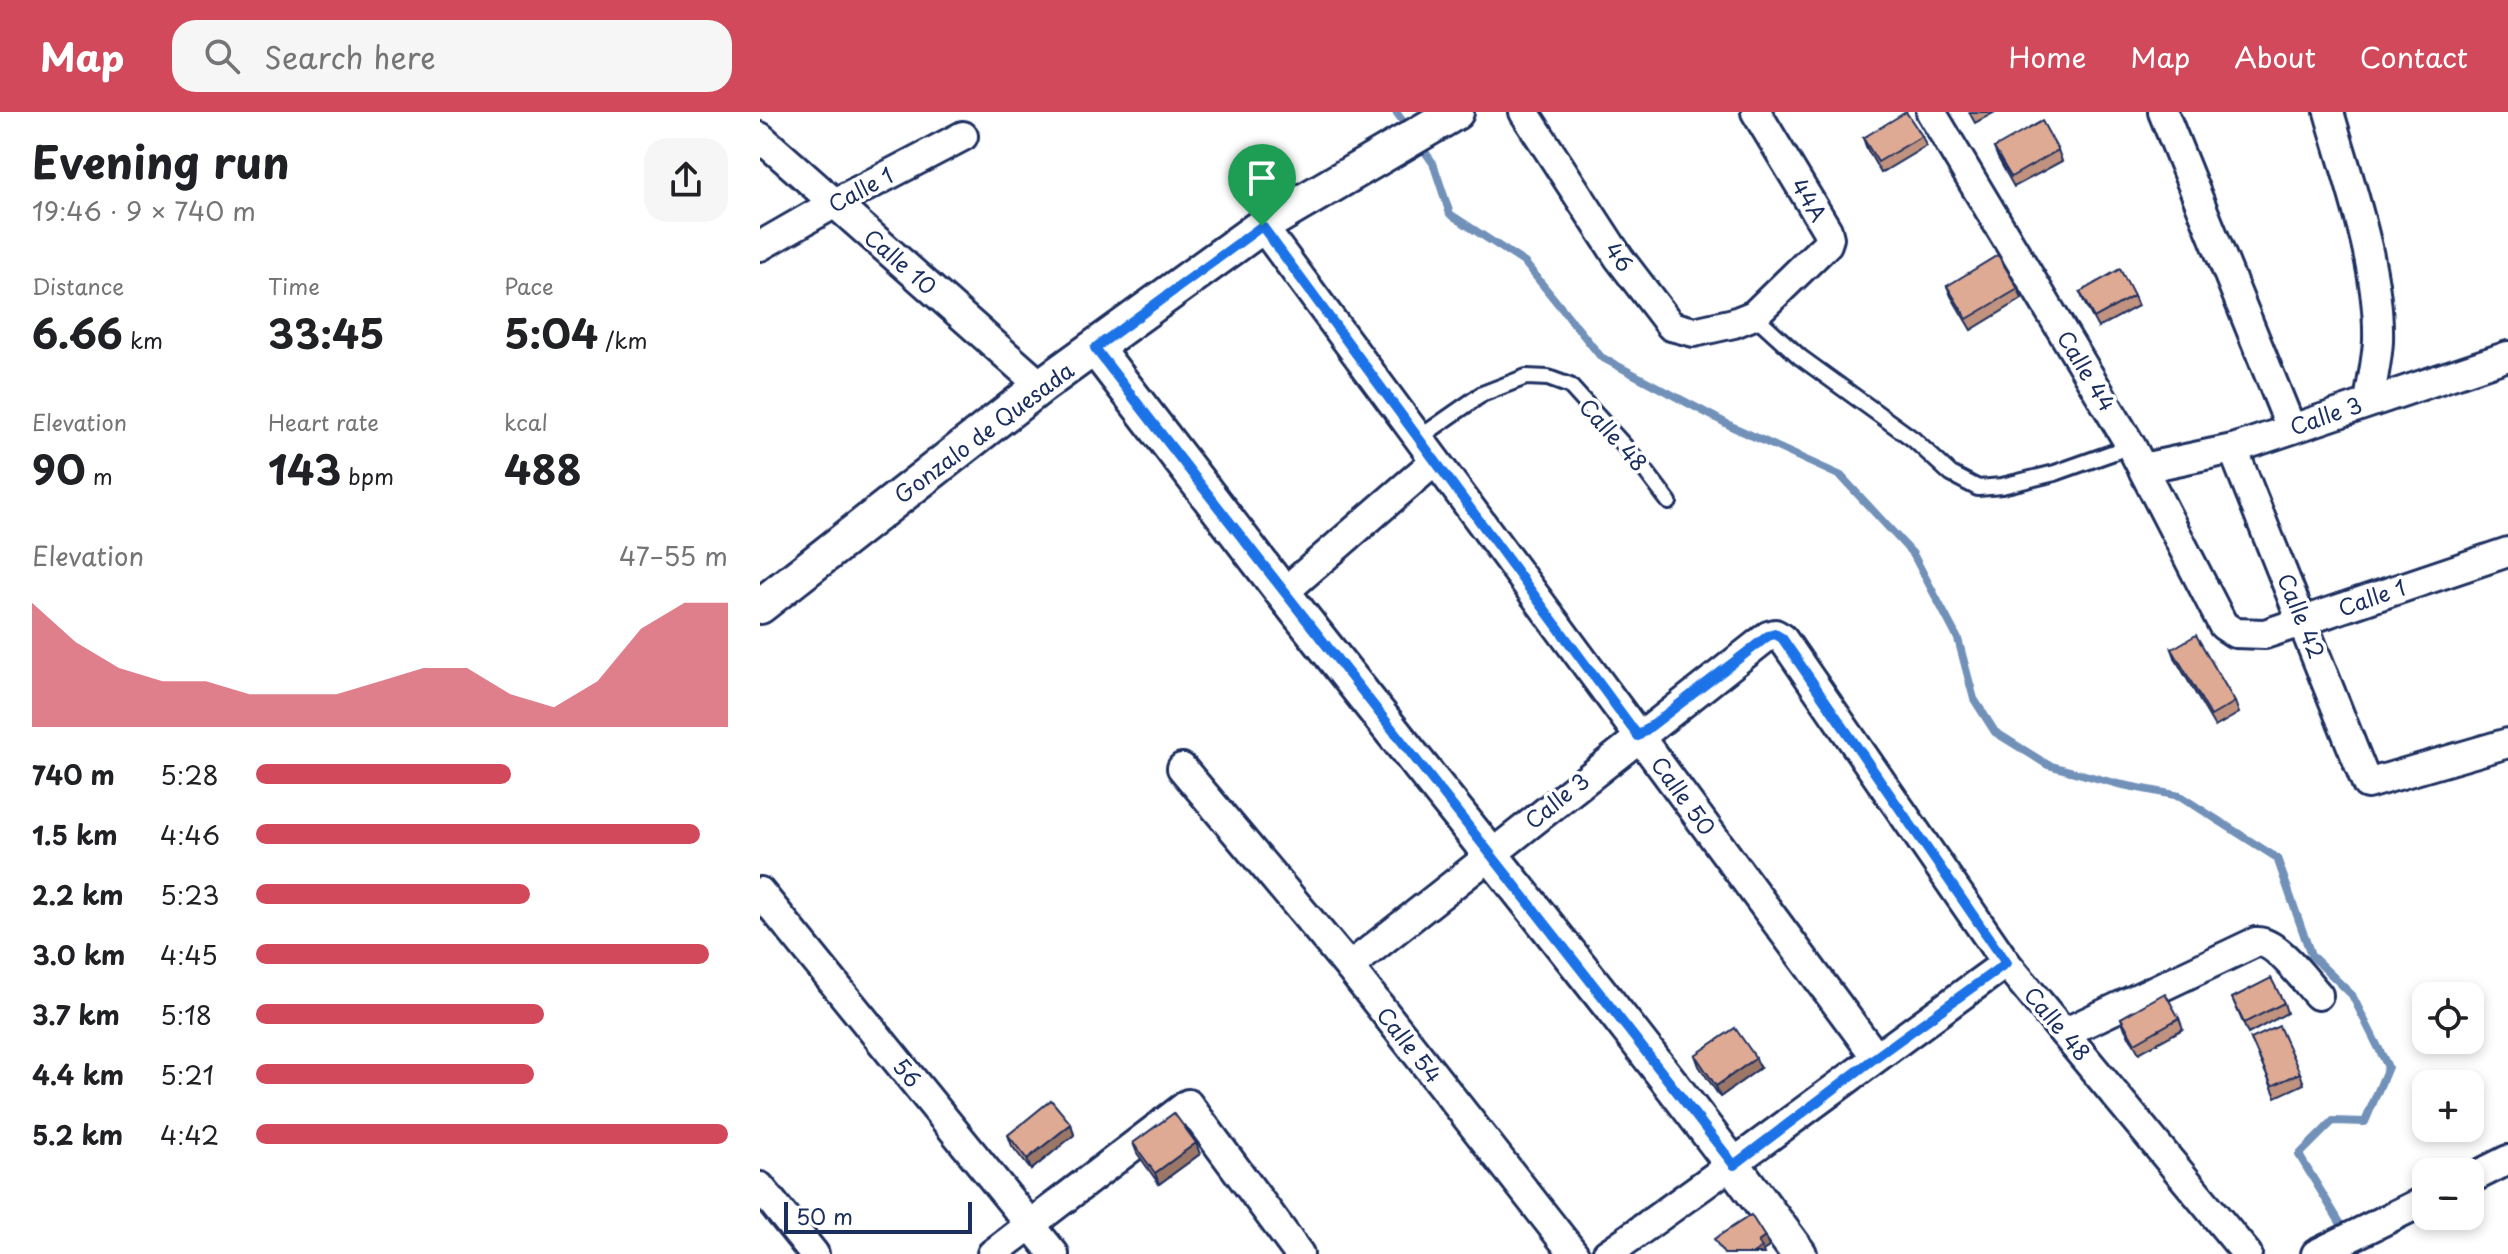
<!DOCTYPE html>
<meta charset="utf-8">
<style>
:root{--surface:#fff;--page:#f6f6f6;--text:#202124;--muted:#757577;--accent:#d1495b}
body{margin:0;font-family:"Playpen Sans",sans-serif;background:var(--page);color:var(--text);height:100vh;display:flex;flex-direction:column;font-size:30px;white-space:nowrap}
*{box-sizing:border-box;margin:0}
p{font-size:26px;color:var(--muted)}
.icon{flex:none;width:44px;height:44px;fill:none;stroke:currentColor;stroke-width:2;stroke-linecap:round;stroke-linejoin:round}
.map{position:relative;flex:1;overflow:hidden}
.details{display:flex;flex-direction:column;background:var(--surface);width:760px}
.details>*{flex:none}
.tools{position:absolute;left:1652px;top:870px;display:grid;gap:16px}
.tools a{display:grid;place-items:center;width:72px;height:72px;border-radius:16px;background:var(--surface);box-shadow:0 4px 12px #0003;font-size:40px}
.scale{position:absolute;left:24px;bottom:20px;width:188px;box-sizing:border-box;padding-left:8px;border:4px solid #1b2f5e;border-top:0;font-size:22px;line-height:28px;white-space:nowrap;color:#1b2f5e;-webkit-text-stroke:6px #fff;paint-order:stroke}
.pin{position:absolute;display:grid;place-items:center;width:68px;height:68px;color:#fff;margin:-82px -34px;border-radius:50% 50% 50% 0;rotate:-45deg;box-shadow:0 0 8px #0007}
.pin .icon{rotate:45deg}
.round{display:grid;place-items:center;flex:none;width:84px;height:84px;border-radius:24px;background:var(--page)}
.head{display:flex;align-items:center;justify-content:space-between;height:136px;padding:0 32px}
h1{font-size:44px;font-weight:700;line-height:60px}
.stats{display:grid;grid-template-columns:repeat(3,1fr);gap:12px;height:136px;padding:8px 32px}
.stats div{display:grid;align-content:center}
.stats b{font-size:40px;font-weight:700}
.stats small{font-size:22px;font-weight:400}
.stats p{font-size:22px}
.chart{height:224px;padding:16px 32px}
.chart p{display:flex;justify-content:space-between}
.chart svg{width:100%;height:144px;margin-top:8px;fill:var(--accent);opacity:.7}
ul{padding:0 32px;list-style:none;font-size:26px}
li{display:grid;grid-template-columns:128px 96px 1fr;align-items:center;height:60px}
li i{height:20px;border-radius:10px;background:var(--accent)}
header{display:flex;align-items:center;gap:48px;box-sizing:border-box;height:112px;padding:0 40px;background:var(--accent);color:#fff}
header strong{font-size:38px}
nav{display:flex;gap:44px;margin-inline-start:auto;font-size:28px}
.search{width:560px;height:72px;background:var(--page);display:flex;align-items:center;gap:20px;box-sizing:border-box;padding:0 28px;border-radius:24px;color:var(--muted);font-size:30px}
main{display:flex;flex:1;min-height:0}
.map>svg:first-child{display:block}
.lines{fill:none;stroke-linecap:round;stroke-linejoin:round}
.stream{stroke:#7291b9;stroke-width:8}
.service-casing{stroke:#1b2f5e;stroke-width:20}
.minor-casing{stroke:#1b2f5e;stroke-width:34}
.tertiary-casing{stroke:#1b2f5e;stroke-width:40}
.service{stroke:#fff;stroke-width:14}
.minor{stroke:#fff;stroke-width:28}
.tertiary{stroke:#fff;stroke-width:34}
.wall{fill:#c0927f;stroke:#1b2f5e;stroke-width:2}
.shaded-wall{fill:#9c7768;stroke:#1b2f5e;stroke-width:2}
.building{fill:#dfaa94;stroke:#1b2f5e;stroke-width:2}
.route-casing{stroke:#fff;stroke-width:16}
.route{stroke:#1a73e8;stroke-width:10}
.labels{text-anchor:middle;stroke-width:7;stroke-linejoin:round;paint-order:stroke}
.street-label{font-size:22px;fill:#1b2f5e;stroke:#fff}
</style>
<header>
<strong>Map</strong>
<div class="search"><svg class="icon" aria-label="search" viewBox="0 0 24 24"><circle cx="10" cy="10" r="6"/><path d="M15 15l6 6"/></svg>Search here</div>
<nav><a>Home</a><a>Map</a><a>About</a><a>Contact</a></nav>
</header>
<main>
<section class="details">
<div class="head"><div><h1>Evening run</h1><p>19:46 · 9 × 740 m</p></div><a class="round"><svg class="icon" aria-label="share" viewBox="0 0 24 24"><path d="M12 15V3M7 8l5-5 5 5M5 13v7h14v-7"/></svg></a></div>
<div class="stats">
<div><p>Distance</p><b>6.66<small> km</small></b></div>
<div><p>Time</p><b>33:45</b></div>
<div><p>Pace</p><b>5:04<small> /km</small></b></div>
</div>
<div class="stats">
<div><p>Elevation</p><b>90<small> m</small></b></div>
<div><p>Heart rate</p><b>143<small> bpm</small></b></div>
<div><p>kcal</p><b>488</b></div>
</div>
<div class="chart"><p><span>Elevation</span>47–55 m</p>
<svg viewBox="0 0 160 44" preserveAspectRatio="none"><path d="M0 44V6L10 18L20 26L30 30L40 30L50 34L60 34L70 34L80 30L90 26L100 26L110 34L120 38L130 30L140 14L150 6L160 6V44z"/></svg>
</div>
<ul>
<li><b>740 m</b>5:28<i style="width:54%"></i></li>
<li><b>1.5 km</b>4:46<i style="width:94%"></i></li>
<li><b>2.2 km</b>5:23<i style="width:58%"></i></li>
<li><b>3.0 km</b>4:45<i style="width:96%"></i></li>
<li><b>3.7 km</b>5:18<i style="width:61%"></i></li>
<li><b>4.4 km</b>5:21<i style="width:59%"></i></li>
<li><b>5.2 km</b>4:42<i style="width:100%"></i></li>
</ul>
</section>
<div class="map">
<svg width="1748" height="1142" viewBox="0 0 1748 1142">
<rect width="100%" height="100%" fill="#fff"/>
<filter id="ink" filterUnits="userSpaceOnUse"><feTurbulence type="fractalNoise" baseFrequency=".0125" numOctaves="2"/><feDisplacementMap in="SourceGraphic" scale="16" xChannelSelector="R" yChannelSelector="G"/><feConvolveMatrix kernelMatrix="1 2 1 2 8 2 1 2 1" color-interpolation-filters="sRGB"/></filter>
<g filter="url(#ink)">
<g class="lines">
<!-- stream -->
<g class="stream">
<polyline points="636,0 650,19"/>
<polyline points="658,30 673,51 690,102 765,151 841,245 973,315 1081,364 1153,442 1198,527 1214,587 1235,620 1288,653 1358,672 1420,684 1517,746 1551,843 1592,883 1628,955 1605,1010 1573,1009 1539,1043 1599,1142"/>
</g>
<defs>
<g id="service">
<polyline points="994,203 1040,245 1153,327 1191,362 1218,376 1242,374 1295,361 1371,334"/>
<polyline points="659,326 722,282 766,265 788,266 810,274 878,349 909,390"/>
</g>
<g id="minor">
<polyline points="764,0 859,146 911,214 934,220 974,211 994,203 1067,132 1069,126 1067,118 996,0"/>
<polyline points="1171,0 1371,334 1463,513 1475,521 1505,522 1748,440"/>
<polyline points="1403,0 1531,316"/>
<path d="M1569,0C1589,71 1620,155 1618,229C1617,249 1612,270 1609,290"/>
<polyline points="0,25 281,274"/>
<polyline points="502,114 1116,945"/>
<polyline points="0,134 75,91 203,24"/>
<polyline points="1473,337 1607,672 1748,631"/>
<polyline points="1383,356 1473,337 1748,244"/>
<polyline points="523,481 675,349"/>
<polyline points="422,656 589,855 814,1142"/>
<polyline points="0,780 294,1142"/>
<polyline points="589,855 1008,524 1015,522 1022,526 1246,851 1487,1142"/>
<path d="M1304,921L1496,830C1516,828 1545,869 1558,883"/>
<polyline points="1710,1067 1748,1048"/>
<polyline points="0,1075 54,1142"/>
<polyline points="232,1142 428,992 539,1142"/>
<path d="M847,1142C982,1047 1113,947 1246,851"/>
<polyline points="1556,1142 1666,1088"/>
</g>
<g id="tertiary">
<path d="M335,236C398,318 460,400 523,481C695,701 874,916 1039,1142"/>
<polyline points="0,494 281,274 502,114 696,0"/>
</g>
</defs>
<!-- service casing -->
<use href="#service" class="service-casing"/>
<!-- minor casing -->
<use href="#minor" class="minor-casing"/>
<!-- tertiary casing -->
<use href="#tertiary" class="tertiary-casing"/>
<!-- service -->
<use href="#service" class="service"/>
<!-- minor -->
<use href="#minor" class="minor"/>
<!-- tertiary -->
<use href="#tertiary" class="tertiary"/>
</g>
<!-- wall -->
<g class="wall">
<polygon points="1209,0 1235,0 1215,11"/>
<polygon points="1162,24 1166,34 1121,61 1107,37 1103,26"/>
<polygon points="1234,36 1298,38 1302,49 1254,75 1238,46"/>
<polygon points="1187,174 1258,177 1262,187 1211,218 1191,184"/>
<polygon points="1320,180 1374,184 1378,194 1338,216 1324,190"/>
<polygon points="1412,537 1475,590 1479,601 1455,615 1416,548"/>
<polygon points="1472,886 1524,891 1527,901 1488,922"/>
<polygon points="1361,906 1419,906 1423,917 1379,941 1365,917"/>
<polygon points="1491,927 1540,961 1544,972 1516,985"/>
<polygon points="935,943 1000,956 960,985 939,954"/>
<polygon points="311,1012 314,1023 271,1058 252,1034 248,1023"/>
<polygon points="373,1031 440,1042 399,1072 377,1041"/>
</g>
<!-- shaded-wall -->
<g class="shaded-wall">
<polygon points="996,946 1000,956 960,985 956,974"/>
<polygon points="311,1012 314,1023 271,1058 267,1047"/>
<polygon points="436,1031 440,1042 399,1072 395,1061"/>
<polygon points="1005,1125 1009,1135 1003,1139 1004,1142 993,1142 998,1130"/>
</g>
<!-- building -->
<g class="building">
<polygon points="1146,0 1162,24 1118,50 1103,26"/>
<polygon points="1282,9 1298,38 1251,65 1234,36"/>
<polygon points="1238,143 1258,177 1207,207 1187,174"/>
<polygon points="1360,157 1374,184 1334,206 1320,180"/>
<polygon points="1436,523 1475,590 1451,604 1412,537"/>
<polygon points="1511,866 1524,891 1484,911 1472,886"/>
<polygon points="1405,881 1419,906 1375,931 1361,906"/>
<polygon points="1519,914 1540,961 1512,974 1491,927"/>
<polygon points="975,916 996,946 956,974 935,943"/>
<polygon points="291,988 311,1012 267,1047 248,1023"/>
<polygon points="414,1001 436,1031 395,1061 373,1031"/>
<polygon points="991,1103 1005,1125 998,1130 1002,1136 993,1142 964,1142 954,1127"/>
</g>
</g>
<g class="lines" filter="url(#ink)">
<defs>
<path id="route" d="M502,114L878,624L1008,524L1015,522L1022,526L1246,851L1116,945L974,1053C762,780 546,511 335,236Z"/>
</defs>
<!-- route casing -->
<use href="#route" class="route-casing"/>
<!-- route -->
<use href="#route" class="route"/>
</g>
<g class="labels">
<!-- street labels -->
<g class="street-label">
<text transform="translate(101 78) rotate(-28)" y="8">Calle 1</text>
<text transform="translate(1049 88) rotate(59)" y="8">44A</text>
<text transform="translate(859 145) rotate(55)" y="8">46</text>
<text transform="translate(140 150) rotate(41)" y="8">Calle 10</text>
<text transform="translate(1326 259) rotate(59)" y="8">Calle 44</text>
<text transform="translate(1566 304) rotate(-19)" y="8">Calle 3</text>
<text transform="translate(224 321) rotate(-37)" y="8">Gonzalo de Quesada</text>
<text transform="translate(853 323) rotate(48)" y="8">Calle 48</text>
<text transform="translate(1612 486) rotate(-19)" y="8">Calle 1</text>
<text transform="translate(1541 504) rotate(68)" y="8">Calle 42</text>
<text transform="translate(923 684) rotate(54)" y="8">Calle 50</text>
<text transform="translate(797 689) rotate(-39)" y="8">Calle 3</text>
<text transform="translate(1297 912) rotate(50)" y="8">Calle 48</text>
<text transform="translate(649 933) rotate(52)" y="8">Calle 54</text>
<text transform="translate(147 961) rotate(51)" y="8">56</text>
</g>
</g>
</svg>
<div class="tools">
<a><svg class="icon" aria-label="locate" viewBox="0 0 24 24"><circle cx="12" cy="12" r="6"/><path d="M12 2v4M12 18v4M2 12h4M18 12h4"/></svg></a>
<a>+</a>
<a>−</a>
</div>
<div class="scale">50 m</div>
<div class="pin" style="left:502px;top:114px;background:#1e9e55"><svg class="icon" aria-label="arrive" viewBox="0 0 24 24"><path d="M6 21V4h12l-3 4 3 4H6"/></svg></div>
</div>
</main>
